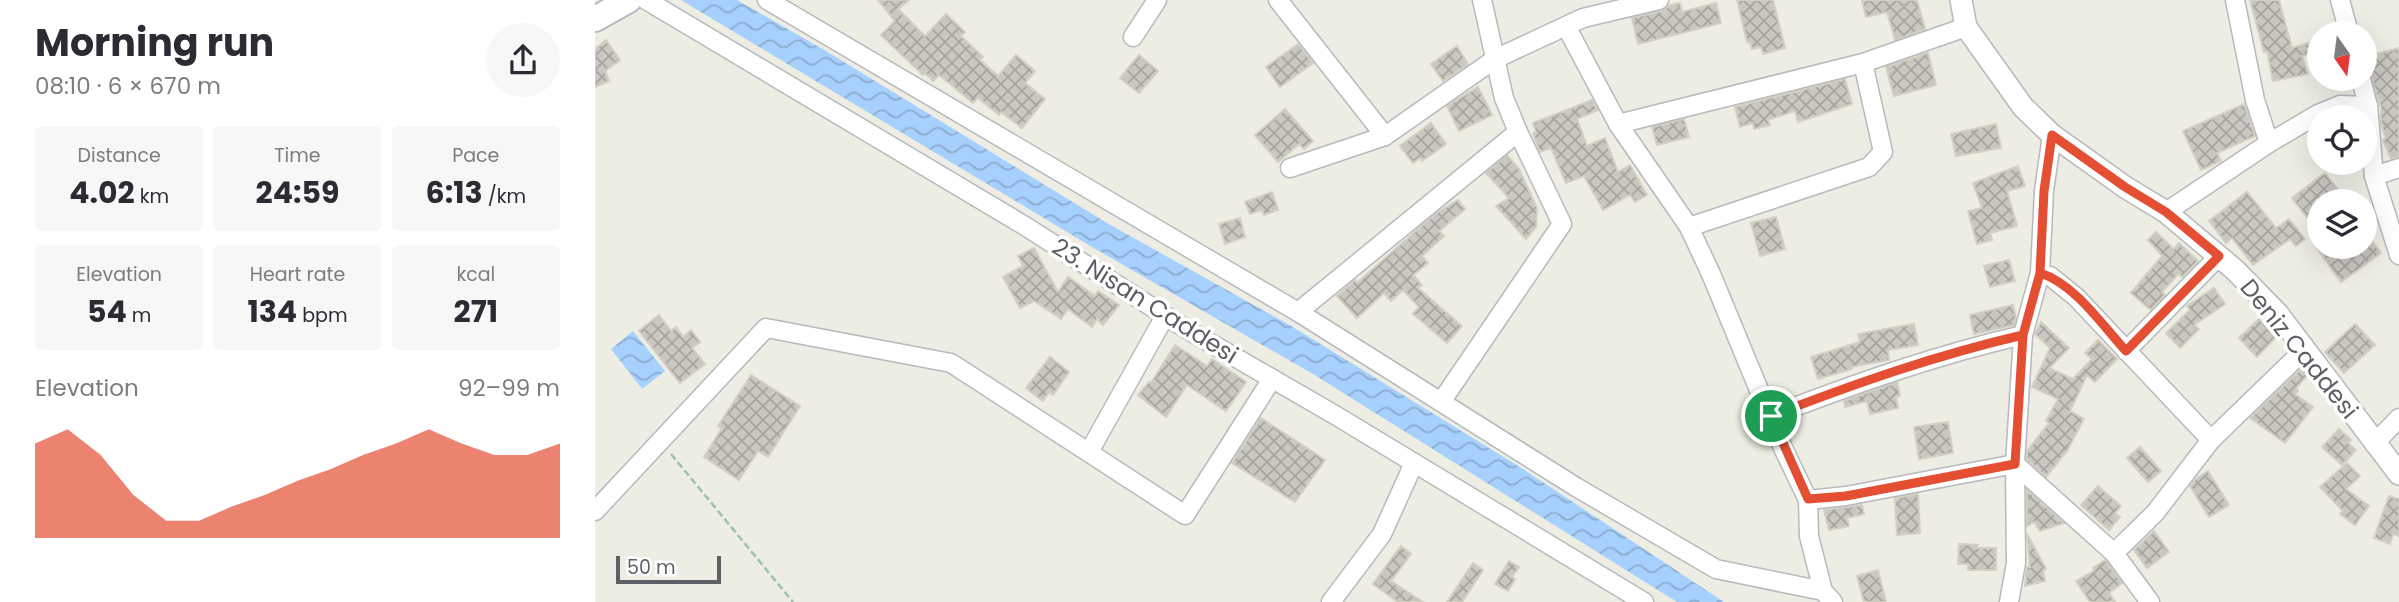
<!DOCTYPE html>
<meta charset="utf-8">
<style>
:root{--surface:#fff;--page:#f7f7f7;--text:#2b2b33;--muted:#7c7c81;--accent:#e44f34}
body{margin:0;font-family:Poppins,sans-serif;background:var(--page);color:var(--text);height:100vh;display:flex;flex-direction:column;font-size:26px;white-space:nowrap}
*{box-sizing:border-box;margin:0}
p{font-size:23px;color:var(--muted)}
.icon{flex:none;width:38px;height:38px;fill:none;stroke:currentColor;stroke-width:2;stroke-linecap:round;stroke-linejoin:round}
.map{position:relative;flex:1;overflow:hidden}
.sheet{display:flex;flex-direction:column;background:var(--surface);width:595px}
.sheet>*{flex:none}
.needle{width:46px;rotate:166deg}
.controls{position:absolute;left:1712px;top:21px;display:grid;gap:14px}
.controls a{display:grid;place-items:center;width:70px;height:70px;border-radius:50%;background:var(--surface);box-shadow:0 7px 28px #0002;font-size:35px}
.scale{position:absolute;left:21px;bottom:18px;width:105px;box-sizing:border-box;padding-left:7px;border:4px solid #5c5f64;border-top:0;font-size:19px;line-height:24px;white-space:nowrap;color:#5c5f64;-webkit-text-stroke:5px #fff;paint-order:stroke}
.pin{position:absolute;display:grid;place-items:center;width:60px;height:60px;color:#fff;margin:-30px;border:4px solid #fff;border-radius:50%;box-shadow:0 2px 7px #0007}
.round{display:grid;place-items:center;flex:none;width:74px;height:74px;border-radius:37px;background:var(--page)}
.headline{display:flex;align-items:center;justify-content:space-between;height:119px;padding:0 35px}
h1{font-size:38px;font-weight:700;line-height:52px}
.stats{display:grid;grid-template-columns:repeat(3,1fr);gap:10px;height:119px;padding:7px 35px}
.stats div{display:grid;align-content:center;border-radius:7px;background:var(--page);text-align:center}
.stats b{font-size:30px;font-weight:700}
.stats small{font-size:19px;font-weight:400}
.stats p{font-size:19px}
.chart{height:196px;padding:14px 35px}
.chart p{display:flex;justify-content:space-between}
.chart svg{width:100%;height:126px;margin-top:7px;fill:var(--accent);opacity:.7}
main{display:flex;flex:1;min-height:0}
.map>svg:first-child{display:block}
.water{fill:url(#water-waves)}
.building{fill:url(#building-cross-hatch);stroke:#d3cfc2;stroke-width:2}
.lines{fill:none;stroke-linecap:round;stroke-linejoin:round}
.minor-casing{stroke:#b6b9be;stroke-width:21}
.tertiary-casing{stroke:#b6b9be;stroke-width:24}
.secondary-casing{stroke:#b7bac0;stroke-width:28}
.path{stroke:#99c4a9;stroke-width:2.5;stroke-dasharray:7 3.5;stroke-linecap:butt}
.minor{stroke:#fff;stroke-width:18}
.tertiary{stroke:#fff;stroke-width:21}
.secondary{stroke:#fff;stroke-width:24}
.route-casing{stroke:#fff;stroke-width:14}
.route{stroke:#e44f34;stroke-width:9}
.labels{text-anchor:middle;stroke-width:7;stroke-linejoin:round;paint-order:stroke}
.street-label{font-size:24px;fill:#5c5f64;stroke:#fff}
</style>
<main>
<section class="sheet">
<div class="headline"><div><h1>Morning run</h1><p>08:10 · 6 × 670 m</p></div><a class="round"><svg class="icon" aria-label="share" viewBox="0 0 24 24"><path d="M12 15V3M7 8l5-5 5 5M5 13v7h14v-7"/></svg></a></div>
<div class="stats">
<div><p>Distance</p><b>4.02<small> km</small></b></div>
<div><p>Time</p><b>24:59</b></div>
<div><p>Pace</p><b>6:13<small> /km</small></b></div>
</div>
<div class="stats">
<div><p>Elevation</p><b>54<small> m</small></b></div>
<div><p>Heart rate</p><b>134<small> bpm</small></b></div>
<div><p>kcal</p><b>271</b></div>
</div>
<div class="chart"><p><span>Elevation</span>92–99 m</p>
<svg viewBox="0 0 160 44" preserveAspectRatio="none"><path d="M0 44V11L10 6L20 15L30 29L40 38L50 38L60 33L70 29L80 24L90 20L100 15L110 11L120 6L130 11L140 15L150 15L160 11V44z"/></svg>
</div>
</section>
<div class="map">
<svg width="1804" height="602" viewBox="0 0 1804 602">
<defs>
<pattern id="water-waves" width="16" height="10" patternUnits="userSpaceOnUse" patternTransform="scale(1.75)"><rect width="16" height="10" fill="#a6d0fd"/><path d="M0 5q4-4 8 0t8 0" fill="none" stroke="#8aacd0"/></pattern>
<pattern id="building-cross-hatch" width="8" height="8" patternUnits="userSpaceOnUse" patternTransform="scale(1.75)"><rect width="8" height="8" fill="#cac7c1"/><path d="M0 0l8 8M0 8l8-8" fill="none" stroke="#a7a5a0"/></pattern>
</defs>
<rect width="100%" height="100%" fill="#eeede4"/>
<!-- water -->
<g class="water">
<polygon points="86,0 142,0 231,51 512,223 698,327 928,469 1129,602 1082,602 718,374 497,247"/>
<polygon points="38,331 70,371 47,389 16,349"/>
</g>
<!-- building -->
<g class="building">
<polygon points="283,0 314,0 303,9 330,36 351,14 370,32 366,36 388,57 385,60 403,76 421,55 440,71 430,83 450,99 427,128 406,112 404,115 383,98 378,103 344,75 338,81 330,73 328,75 286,35 300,21"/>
<polygon points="1142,0 1178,0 1190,48 1168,54 1166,47 1157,49 1155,42 1152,42"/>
<polygon points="1267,0 1322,0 1330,29 1300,40 1292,12 1271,17"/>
<polygon points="1655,0 1684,0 1697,48 1724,40 1724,50 1707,56 1713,74 1678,81 1672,51 1669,52"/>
<polygon points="1085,3 1087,12 1121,3 1126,23 1043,44 1037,18 1067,11 1073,6"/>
<polygon points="11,40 25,60 10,71 14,81 0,87 0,49"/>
<polygon points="703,44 718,63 685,87 671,67"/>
<polygon points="862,46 873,64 848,81 836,64"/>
<polygon points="1804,48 1804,157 1796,159 1788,140 1791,138 1786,124 1786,108 1770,57"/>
<polygon points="1333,53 1341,85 1299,96 1291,67"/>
<polygon points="544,55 563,71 544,93 525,78"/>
<polygon points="1250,79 1257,104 1203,122 1200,111 1173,120 1175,125 1159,129 1158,123 1145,127 1140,107"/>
<polygon points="883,87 897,115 864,131 852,106"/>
<polygon points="997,100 1003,110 982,119 992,146 1010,138 1023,172 1035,165 1052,195 1040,202 1035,195 1008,210 989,176 971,183 956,148 945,152 938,133 941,132 938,123"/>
<polygon points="1649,104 1660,136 1622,153 1626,161 1606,170 1588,131"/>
<polygon points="690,109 718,141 709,149 704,144 683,162 660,135"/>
<polygon points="1089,119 1094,137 1062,145 1057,127"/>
<polygon points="836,123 851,144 827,161 825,158 818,163 805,146"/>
<polygon points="1401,124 1406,148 1361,156 1356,134"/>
<polygon points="912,155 924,169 942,208 941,227 931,239 901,206 914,198 891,173"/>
<polygon points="1423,166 1430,186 1412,191 1422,226 1395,233 1397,240 1382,244 1373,211 1387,208 1378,183"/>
<polygon points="1730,173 1745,192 1733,201 1724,201 1724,208 1712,217 1697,198"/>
<polygon points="677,192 683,210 669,215 667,210 655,214 650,202"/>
<polygon points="1652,192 1681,228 1694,219 1710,239 1701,246 1695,239 1658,265 1637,238 1631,243 1614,221"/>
<polygon points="863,200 870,209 844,231 849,236 827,256 833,263 818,275 827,285 823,288 867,326 852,343 818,314 824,307 808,290 796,301 789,293 762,318 742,296 760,280 762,283 840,214"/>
<polygon points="1181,217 1190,249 1165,256 1156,223"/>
<polygon points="645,218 650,237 630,244 624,224"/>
<polygon points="1769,230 1786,253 1746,282 1721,247 1769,247"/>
<polygon points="1561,232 1579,249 1584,243 1603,261 1587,277 1583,274 1567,292 1570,295 1556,310 1536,293 1567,256 1553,240"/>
<polygon points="439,248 463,292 473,277 500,296 503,291 524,305 508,325 502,319 497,327 473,309 466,319 439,301 425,308 408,277 428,266 423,256"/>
<polygon points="1414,260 1420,281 1395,287 1389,266"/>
<polygon points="1619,288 1630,304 1599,325 1604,329 1585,348 1571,333 1595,310 1592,306"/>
<polygon points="1418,305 1421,318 1419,325 1379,334 1375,315"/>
<polygon points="64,315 76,331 81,327 88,337 96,330 105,342 97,348 110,364 85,383 44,331"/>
<polygon points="1664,319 1681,337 1662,357 1644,338"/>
<polygon points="1446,322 1474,348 1454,368 1478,379 1497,359 1490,353 1503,340 1522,359 1500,382 1492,375 1475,411 1489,419 1472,451 1451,477 1432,459 1432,451 1454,423 1451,421 1463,399 1437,387 1455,348 1440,334"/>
<polygon points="1319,324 1323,345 1293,350 1294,360 1256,367 1257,369 1223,379 1216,357 1265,342 1263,334"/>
<polygon points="1760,324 1780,345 1749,373 1730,352"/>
<polygon points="580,345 612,366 617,359 651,382 631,411 592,385 571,417 543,395 554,382 556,383"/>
<polygon points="455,357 474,372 458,395 454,392 448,401 431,388"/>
<polygon points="1707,368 1713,375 1701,388 1703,391 1700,394 1718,407 1690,443 1655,418"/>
<polygon points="156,375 205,406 173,457 163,451 144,480 109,457 127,428 123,426"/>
<polygon points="1302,382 1305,396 1301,397 1303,408 1275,414 1272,401 1250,407 1249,401"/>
<polygon points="666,418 730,460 700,502 637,463"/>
<polygon points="1353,422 1358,453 1324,459 1319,427"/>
<polygon points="1744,429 1756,440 1753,443 1761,450 1747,465 1727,447"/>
<polygon points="1545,447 1566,471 1553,482 1532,458"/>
<polygon points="1752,463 1765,476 1751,489 1774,506 1760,525 1745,514 1748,511 1725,487"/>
<polygon points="1613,471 1634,505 1614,517 1595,486 1601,479"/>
<polygon points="1503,486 1526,506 1520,513 1525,517 1514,530 1486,505"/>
<polygon points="1432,490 1469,523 1445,531 1439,522 1432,526"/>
<polygon points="1323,494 1325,533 1302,535 1300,498"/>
<polygon points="1794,496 1804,499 1804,536 1798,534 1795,544 1779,538"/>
<polygon points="1267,505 1269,514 1252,518 1254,526 1234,530 1229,510"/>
<polygon points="1559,531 1574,552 1552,568 1539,550"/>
<polygon points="1432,534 1451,569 1448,570 1450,581 1430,586 1432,567 1435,567"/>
<polygon points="1364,544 1383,545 1382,548 1401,548 1401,570 1373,570 1373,564 1363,564"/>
<polygon points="806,546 816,554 796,581 828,602 803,602 778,584"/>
<polygon points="1510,560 1527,583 1514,593 1520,602 1495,602 1481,581 1499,571 1498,568"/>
<polygon points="914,561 924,567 917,577 920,579 913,591 900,584"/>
<polygon points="878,563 888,570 867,602 852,602"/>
<polygon points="1283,570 1291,602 1269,602 1262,576"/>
</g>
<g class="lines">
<defs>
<g id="minor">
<polyline points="51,0 430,226 593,330 740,415 1049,602"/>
<polyline points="172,0 703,312 981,487 1121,569 1228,591"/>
<polyline points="683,0 790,136 900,59 988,18 1064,0"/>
<polyline points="1640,0 1660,100 1674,143"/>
<polyline points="1745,0 1754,33"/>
<polyline points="971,26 1023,124 1094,227 1116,274 1188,448 1213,500 1214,536 1228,591 1238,602"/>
<polyline points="538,37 562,0"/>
<polyline points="1766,79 1773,106 1779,176 1804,255"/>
<polyline points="1023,124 1268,63 1371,27"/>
<polyline points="695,168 790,136"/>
<polyline points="1779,176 1804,168"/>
<polyline points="1571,212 1674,143 1723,114 1745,105 1773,106"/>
<polyline points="1094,227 1274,167 1288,152 1268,63"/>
<polyline points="1445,273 1455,276 1481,297 1616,440"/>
<polyline points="703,312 923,132 909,98 887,0"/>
<polyline points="1531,351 1624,256"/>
<polyline points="846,402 967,224 923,132"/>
<path d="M1176,416C1259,384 1341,355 1428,335"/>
<polyline points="1779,444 1804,418"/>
<polyline points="494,452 570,316"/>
<polyline points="1213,500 1251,496 1420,464 1519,553 1555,602"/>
<polyline points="0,511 171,328 356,363 590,515 677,379"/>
<polyline points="1519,553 1560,513 1616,440 1709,350"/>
<polyline points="736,602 787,534 819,463"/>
<polyline points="1414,602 1421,563 1420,464 1428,335 1445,273 1449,191 1457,135"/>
</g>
<polyline id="tertiary" points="1366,0 1371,27 1428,107 1457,135 1530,187 1571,212 1640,270 1683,314 1804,474"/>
<polyline id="secondary" points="0,19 34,0"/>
</defs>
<!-- minor casing -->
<use href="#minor" class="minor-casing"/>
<!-- tertiary casing -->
<use href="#tertiary" class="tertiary-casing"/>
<!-- secondary casing -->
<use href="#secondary" class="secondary-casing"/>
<!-- path -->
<polyline class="path" points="76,454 198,602"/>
<!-- minor -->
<use href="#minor" class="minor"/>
<!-- tertiary -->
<use href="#tertiary" class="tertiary"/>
<!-- secondary -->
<use href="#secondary" class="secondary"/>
</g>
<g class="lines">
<defs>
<path id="route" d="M1176,416L1213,499L1251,496L1420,464L1428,335L1445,273C1480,284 1507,325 1531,351L1624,256L1571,212L1530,187L1457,135L1449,191L1445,273L1428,335C1341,355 1259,384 1176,416"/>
</defs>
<!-- route casing -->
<use href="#route" class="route-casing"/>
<!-- route -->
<use href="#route" class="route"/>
</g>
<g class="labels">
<!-- street labels -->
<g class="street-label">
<text transform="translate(550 301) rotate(32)" y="8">23. Nisan Caddesi</text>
<text transform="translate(1704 349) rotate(51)" y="8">Deniz Caddesi</text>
</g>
</g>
</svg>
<div class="controls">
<a><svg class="needle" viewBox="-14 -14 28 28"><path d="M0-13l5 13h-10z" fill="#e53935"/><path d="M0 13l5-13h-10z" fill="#7c7c81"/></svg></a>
<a><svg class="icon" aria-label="locate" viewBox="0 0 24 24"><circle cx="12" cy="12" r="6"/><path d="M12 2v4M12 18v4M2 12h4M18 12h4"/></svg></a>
<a><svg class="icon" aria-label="layers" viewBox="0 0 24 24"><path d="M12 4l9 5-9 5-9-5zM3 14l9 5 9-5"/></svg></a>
</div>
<div class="scale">50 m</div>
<div class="pin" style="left:1176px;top:416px;background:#1e9e55"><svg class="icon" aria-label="arrive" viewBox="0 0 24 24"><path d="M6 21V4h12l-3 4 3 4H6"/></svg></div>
</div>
</main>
